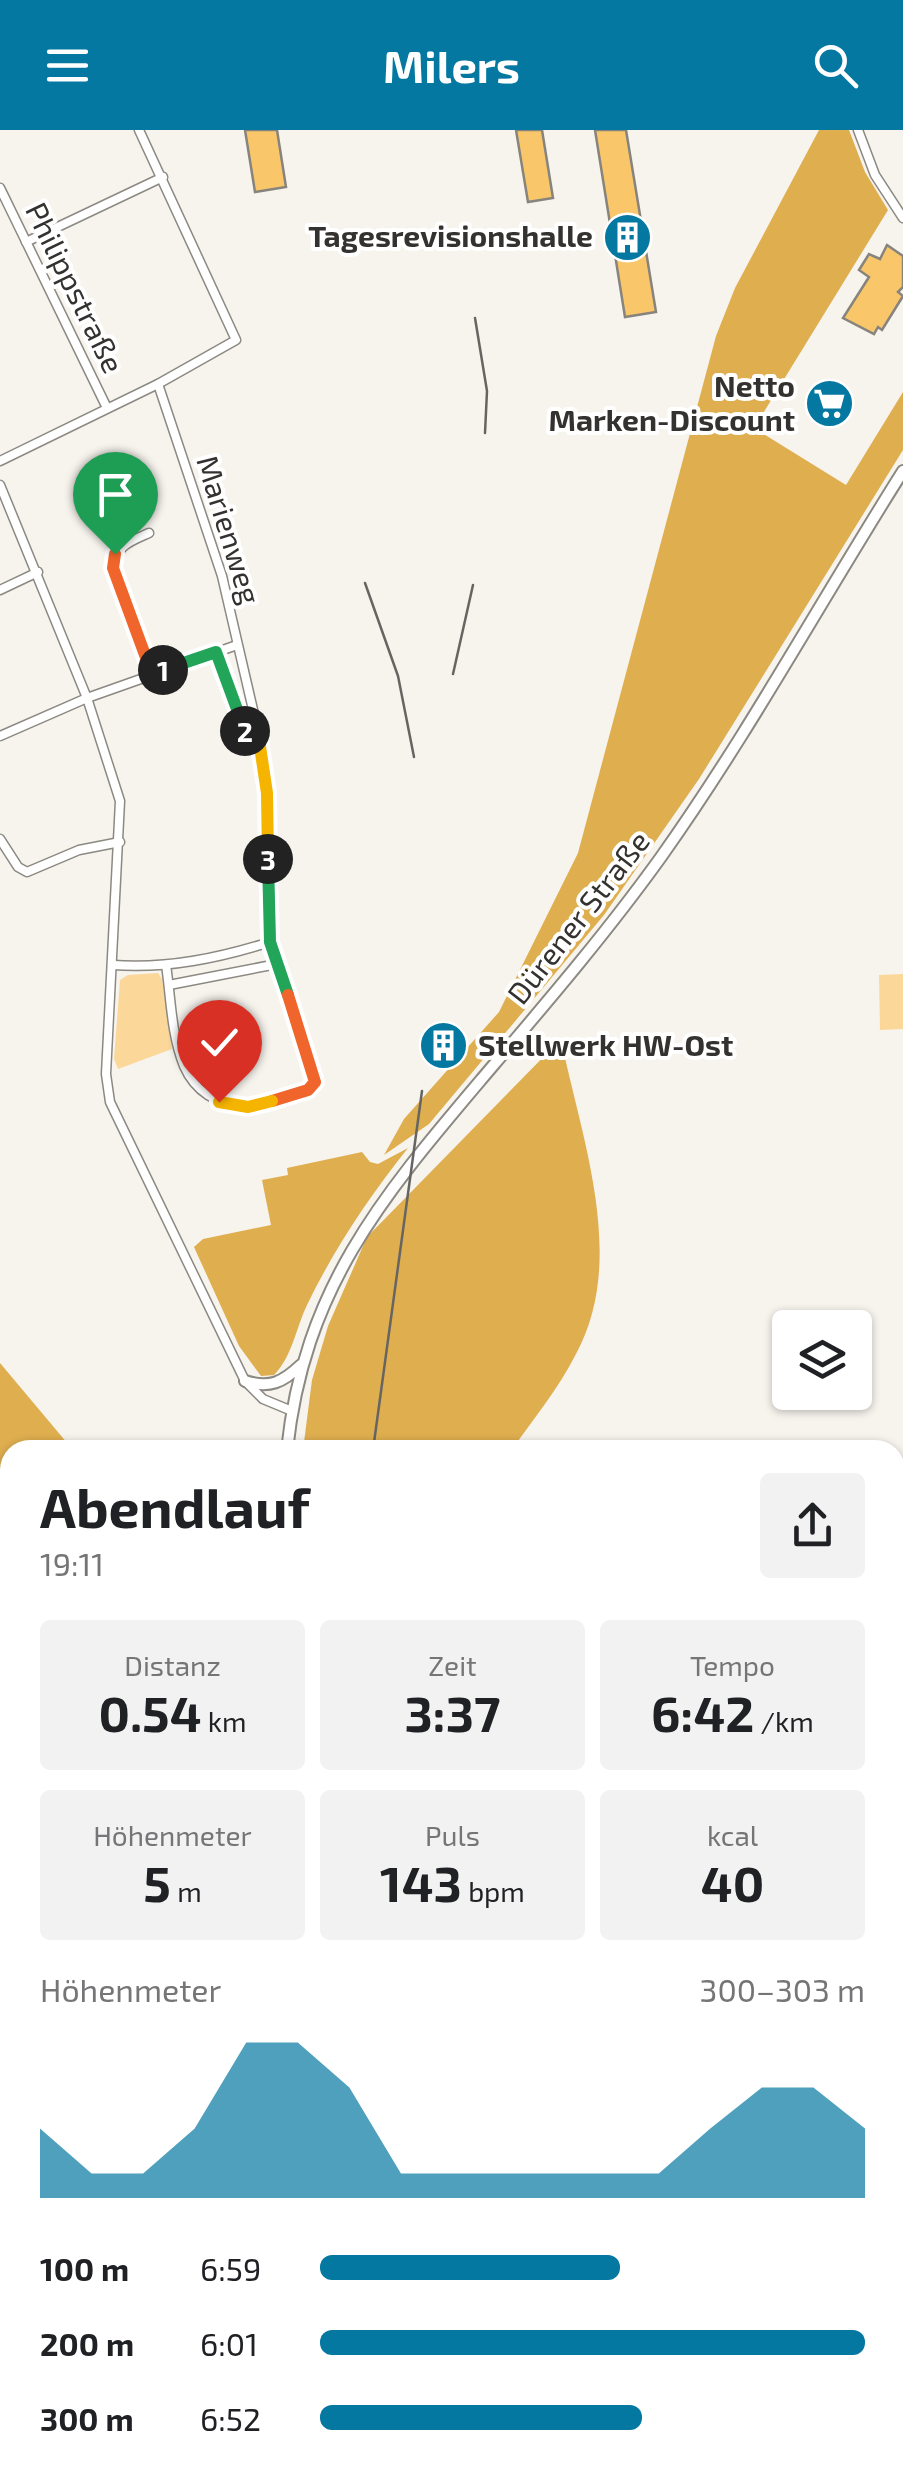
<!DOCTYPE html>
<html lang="de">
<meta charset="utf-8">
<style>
:root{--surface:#fff;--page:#f2f2f2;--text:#202124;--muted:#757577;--accent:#0478a1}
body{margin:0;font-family:"Exo 2",sans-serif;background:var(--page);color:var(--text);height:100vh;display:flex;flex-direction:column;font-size:38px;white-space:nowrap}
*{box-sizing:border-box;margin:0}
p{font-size:32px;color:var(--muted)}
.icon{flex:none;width:55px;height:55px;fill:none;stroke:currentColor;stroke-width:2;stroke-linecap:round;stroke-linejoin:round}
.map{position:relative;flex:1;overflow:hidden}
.side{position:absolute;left:0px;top:1310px;width:905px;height:1035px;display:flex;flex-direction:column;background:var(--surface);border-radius:30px 30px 0 0;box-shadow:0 2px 8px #0004}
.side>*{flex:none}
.controls{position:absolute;left:772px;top:1180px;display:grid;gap:20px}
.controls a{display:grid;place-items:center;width:100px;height:100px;border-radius:10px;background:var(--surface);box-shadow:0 2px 8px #0004;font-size:50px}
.pin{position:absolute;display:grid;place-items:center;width:85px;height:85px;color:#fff;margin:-102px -42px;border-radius:50% 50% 50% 0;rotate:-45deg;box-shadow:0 0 10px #0007}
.pin .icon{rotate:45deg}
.km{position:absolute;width:50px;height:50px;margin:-25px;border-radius:50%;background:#222;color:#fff;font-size:28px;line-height:50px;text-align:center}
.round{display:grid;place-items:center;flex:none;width:105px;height:105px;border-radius:10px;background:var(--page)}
.head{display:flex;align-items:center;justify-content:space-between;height:170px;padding:0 40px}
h1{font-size:55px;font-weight:700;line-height:75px}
.stats{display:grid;grid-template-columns:repeat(3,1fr);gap:15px;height:170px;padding:10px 40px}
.stats div{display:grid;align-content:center;border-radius:10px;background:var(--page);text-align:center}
.stats b{font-size:50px;font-weight:700}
.stats small{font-size:28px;font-weight:400}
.stats p{font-size:28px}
.chart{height:280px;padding:20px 40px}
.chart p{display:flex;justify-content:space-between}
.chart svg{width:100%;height:180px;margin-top:10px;fill:var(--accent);opacity:.7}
ul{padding:0 40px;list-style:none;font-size:32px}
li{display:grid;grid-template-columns:160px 120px 1fr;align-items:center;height:75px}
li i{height:25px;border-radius:12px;background:var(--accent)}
header{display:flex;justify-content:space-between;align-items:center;height:130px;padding:0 40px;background:var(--accent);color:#fff;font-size:45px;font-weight:700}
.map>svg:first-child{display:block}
.green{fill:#fbd89a}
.forest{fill:#dfae4f}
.building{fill:#f9c769;stroke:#87837d;stroke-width:2.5}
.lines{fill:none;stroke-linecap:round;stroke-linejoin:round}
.minor-casing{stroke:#8c8983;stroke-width:11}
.secondary-casing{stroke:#8c8983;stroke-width:14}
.minor{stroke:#fff;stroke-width:8}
.secondary{stroke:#fff;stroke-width:10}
.rail{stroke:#676562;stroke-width:2.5}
.split-1-casing{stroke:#fff;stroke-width:20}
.split-2-casing{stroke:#fff;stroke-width:20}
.split-3-casing{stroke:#fff;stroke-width:20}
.split-4-casing{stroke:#fff;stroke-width:20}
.split-5-casing{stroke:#fff;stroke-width:20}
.split-6-casing{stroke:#fff;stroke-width:20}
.split-1{stroke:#f0652b;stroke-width:12}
.split-2{stroke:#22a559;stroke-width:12}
.split-3{stroke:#f5b400;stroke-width:12}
.split-4{stroke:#22a559;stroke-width:12}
.split-5{stroke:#f0652b;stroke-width:12}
.split-6{stroke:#f5b400;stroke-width:12}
.labels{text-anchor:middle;stroke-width:8;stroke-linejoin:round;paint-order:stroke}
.poi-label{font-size:30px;font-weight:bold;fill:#343230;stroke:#fff;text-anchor:end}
.street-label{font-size:30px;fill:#343230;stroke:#fff}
</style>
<header><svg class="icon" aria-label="menu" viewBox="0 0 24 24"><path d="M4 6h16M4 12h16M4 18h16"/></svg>Milers<svg class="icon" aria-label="search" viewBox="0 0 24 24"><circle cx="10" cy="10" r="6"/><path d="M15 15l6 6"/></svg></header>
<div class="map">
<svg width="903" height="2345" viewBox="0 0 903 2345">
<rect width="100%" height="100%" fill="#f7f3ed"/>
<!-- green -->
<g class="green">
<polygon points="158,843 162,849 172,919 118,939 114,929 120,850 128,845"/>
<polygon points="903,844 903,899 880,900 879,845"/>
</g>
<!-- forest -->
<g class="forest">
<polygon points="819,0 849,0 865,42 888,80 754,298 846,355 903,262 903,320 699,649 604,785 429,994 384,1025 404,989 499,882 578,723 716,206 735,158"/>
<path d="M561,909C581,1008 628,1128 576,1224C559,1258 533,1289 512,1320H303L312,1250L328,1196L367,1107Z"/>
<path d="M408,1018C369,1067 334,1119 307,1175C296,1198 292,1227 274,1245L261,1246L239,1216L194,1117L203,1109L271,1095L262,1050L288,1045L287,1038L362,1022L370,1032L378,1034Z"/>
<polygon points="0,1233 73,1320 10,1320 10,1459 0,1447"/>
<polygon points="895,1416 903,1417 903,1664 895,1679"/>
<polygon points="10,2148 10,2335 71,2335 65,2345 0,2345 0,2151"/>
<polygon points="96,2335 627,2335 626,2345 90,2345"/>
<polygon points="636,2335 880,2335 892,2345 634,2345"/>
</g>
<!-- building -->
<g class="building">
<polygon points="245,0 277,0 286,57 255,62"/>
<polygon points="516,0 542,0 553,68 528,72"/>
<polygon points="595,0 626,0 656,182 625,187"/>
<polygon points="887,115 903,126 903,157 898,162 903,166 882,200 878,197 874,204 843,188 869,147 859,140 869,124 880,129"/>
</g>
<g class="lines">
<defs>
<g id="minor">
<polyline points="858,0 875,45 903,88"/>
<polyline points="0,58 107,278"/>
<polyline points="26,112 163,47"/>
<path d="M158,254L222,446L254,584L267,663L270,812L314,944L313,957C271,981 207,989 184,936C171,904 171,868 166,835"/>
<polyline points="0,331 158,254 236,210 139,0"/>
<polyline points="0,355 87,568 120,671 106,944 110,972 245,1251 263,1269 292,1281"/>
<path d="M149,403C129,412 117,415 113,438L152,544"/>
<polyline points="0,460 38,442"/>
<polyline points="216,522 249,611 259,610"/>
<polyline points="0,606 87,568 237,515"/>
<polyline points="0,709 18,737 27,742 79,720 120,712"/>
<path d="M113,835C167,839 219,828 270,812"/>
<polyline points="169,855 277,834"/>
<polyline points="0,2104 10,2104"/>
<polyline points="895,2285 903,2291"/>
<polyline points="631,2345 632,2335"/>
</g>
<g id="secondary">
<path d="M245,1251C270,1259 283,1252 301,1235"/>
<path d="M287,1320C304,1160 380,1069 480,951C542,878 605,805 661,727C749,603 822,469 903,341"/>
<polyline points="83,2345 89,2335"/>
</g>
</defs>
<!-- minor casing -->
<use href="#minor" class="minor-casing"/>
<!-- secondary casing -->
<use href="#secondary" class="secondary-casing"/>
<!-- minor -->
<use href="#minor" class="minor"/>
<!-- secondary -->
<use href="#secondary" class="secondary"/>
<!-- rail -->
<g class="rail">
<polyline points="475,188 487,261 485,303"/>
<polyline points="365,453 398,546 414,627"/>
<polyline points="453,544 473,455"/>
<polyline points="373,1320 422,961"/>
<polyline points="895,1936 903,1934"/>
<polyline points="0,2133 10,2131"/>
</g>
</g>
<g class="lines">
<defs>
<polyline id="split-1" points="115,424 113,438 152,544 163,540"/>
<polyline id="split-2" points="163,540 216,522 245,601"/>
<polyline id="split-3" points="245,601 248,610 259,610 267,663 268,729"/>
<polyline id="split-4" points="268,729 270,812 288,865"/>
<polyline id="split-5" points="272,971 308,960 315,952 288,865"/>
<polyline id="split-6" points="219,972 248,977 272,971"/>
</defs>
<!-- split-1 casing -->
<use href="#split-1" class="split-1-casing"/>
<!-- split-2 casing -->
<use href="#split-2" class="split-2-casing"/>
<!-- split-3 casing -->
<use href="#split-3" class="split-3-casing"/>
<!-- split-4 casing -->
<use href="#split-4" class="split-4-casing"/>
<!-- split-5 casing -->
<use href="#split-5" class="split-5-casing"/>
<!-- split-6 casing -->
<use href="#split-6" class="split-6-casing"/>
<!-- split-1 -->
<use href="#split-1" class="split-1"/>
<!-- split-2 -->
<use href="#split-2" class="split-2"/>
<!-- split-3 -->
<use href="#split-3" class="split-3"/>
<!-- split-4 -->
<use href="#split-4" class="split-4"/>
<!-- split-5 -->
<use href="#split-5" class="split-5"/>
<!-- split-6 -->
<use href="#split-6" class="split-6"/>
</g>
<!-- icons -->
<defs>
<symbol id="building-disc" viewBox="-11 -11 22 22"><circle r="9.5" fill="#0478a1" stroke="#fff"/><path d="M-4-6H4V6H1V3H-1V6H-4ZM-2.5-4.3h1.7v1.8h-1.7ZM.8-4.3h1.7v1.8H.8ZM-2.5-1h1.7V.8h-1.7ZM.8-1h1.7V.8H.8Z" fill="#fff"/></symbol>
<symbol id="supermarket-disc" viewBox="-11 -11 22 22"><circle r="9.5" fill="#0478a1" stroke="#fff"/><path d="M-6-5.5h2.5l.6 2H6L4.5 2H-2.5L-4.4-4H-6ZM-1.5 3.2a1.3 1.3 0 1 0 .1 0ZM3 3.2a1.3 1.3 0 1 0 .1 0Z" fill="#fff"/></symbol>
</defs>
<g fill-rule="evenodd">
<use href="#building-disc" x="600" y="80" width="55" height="55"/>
<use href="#supermarket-disc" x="802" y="246" width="55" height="55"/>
<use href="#building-disc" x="416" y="888" width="55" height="55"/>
</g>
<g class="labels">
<!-- poi labels -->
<g class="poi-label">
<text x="593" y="117">Tagesrevisionshalle</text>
<text x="795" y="267">Netto<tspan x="795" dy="34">Marken-Discount</tspan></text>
<text x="478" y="926" text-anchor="start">Stellwerk HW-Ost</text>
</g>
<!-- street labels -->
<g class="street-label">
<text transform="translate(74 158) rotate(64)" y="10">Philippstraße</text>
<text transform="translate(228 400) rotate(73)" y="10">Marienweg</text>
<text transform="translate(579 788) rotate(-52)" y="10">Dürener Straße</text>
</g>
</g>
</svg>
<div class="controls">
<a><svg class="icon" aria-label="layers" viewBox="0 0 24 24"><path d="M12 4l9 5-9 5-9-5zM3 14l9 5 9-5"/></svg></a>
</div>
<div class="pin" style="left:115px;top:424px;background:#1e9e55"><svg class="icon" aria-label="arrive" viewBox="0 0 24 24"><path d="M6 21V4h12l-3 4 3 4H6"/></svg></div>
<div class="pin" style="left:219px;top:972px;background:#d93025"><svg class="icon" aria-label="check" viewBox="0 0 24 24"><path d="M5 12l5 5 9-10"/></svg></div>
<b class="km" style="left:163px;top:540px">1</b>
<b class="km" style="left:245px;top:601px">2</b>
<b class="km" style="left:268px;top:729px">3</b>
<section class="side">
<div class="head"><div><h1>Abendlauf</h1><p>19:11</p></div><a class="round"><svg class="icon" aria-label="share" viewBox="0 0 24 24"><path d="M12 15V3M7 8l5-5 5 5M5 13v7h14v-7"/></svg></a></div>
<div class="stats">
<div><p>Distanz</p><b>0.54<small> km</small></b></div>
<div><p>Zeit</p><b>3:37</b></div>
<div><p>Tempo</p><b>6:42<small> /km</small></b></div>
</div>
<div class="stats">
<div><p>Höhenmeter</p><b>5<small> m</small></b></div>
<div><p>Puls</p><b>143<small> bpm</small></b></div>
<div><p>kcal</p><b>40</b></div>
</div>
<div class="chart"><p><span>Höhenmeter</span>300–303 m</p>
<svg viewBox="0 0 160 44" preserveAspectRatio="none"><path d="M0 44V27L10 38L20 38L30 27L40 6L50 6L60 17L70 38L80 38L90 38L100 38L110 38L120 38L130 27L140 17L150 17L160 27V44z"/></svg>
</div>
<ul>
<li><b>100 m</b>6:59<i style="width:55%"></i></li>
<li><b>200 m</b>6:01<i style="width:100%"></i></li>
<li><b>300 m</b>6:52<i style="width:59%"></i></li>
</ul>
</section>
</div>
